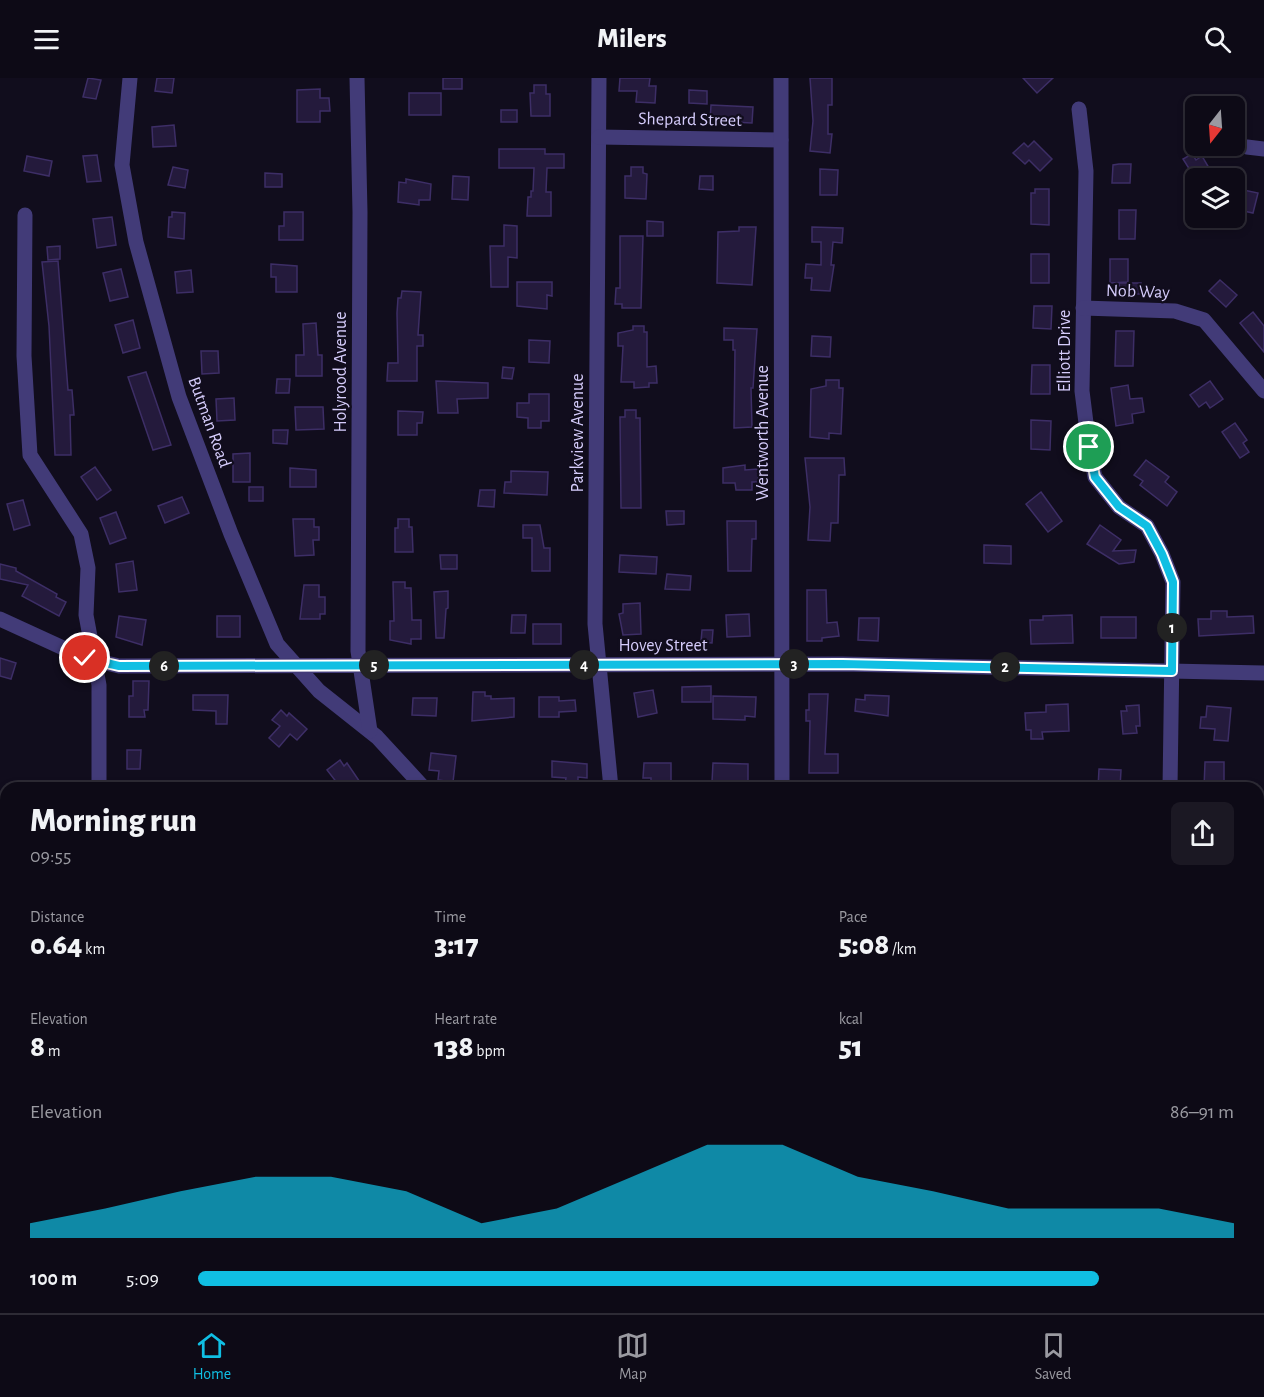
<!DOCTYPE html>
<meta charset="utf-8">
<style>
:root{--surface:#0d0a16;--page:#1b1823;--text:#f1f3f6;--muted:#9a9aa1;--line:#2d2b35;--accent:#10bfe3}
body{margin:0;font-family:"Alegreya Sans",sans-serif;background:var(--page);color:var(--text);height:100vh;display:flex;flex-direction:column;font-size:22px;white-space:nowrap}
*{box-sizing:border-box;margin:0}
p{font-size:20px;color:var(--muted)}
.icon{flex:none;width:33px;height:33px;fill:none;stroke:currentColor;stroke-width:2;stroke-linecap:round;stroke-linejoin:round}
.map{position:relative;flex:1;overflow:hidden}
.side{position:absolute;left:0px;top:704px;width:1264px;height:532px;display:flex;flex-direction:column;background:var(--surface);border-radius:18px 18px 0 0;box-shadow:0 3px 9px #0003,0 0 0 2px var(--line)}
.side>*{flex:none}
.needle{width:39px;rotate:197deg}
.tools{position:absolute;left:1185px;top:18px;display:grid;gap:12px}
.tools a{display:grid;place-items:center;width:60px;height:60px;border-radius:9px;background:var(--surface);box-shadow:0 3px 9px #0003,0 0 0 2px var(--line);font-size:30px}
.pin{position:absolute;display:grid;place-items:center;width:51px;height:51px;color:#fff;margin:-26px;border:3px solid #fff;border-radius:50%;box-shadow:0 2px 6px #0007}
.km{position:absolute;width:30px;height:30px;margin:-15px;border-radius:50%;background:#222;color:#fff;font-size:16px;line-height:30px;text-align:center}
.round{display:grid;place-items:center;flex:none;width:63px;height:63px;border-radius:9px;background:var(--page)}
.headline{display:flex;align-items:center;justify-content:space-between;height:102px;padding:0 30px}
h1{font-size:33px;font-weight:800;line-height:45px}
.metrics{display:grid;grid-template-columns:repeat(3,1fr);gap:9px;height:102px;padding:6px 30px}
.metrics div{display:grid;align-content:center}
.metrics b{font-size:30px;font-weight:800}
.metrics small{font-size:16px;font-weight:400}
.metrics p{font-size:16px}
.chart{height:168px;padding:12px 30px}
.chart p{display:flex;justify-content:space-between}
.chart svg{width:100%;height:108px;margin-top:6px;fill:var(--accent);opacity:.7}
ul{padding:0 30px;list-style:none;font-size:20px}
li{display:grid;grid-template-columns:96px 72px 1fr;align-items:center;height:45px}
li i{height:15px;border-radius:8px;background:var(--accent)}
header{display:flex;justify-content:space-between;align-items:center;height:78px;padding:0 30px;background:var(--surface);font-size:27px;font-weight:800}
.tab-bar{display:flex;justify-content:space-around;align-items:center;height:84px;border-top:2px solid var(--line);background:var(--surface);font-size:16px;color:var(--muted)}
.tab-bar a{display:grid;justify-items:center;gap:3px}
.tab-bar .current{color:var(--accent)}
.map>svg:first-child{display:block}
.building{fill:#241a3c;stroke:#3d2e66;stroke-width:1.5}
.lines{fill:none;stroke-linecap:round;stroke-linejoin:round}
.minor{stroke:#423b78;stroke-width:15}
.tertiary{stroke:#423b78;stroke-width:15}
.route-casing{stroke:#fff;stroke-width:12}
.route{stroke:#10bfe3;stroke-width:8}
.labels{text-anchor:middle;stroke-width:4.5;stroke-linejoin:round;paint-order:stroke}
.street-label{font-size:18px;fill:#d5ccfb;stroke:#110d1d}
</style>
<header><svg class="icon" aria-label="menu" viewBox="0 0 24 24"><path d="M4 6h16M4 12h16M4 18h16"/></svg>Milers<svg class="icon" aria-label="search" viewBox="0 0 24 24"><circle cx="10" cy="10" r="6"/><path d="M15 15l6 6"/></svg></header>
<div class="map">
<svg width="1264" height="1235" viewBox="0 0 1264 1235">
<rect width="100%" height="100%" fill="#110d1d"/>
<!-- building -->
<g class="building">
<polygon points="88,0 101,2 96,21 83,19"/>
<polygon points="157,0 174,0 172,15 155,13"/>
<rect x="443" y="0" width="19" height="11"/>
<polygon points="620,0 650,0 649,8 656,8 655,25 636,24 637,13 619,13"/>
<polygon points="810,0 832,0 832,27 828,27 828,56 832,56 830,75 810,73 813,43"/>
<polygon points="1023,0 1053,0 1037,15"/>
<polygon points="534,7 546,7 546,16 550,16 550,38 531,38 530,15 534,15"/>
<polygon points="320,11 320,20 329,20 330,33 320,33 320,44 297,44 297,12"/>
<polygon points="689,12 707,13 707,26 689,25"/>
<rect x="409" y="15" width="32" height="22"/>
<polygon points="711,27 753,29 752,45 710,43"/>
<rect x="501" y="32" width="16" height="12"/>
<polygon points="174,47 176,68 153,69 152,49"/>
<polygon points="1034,63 1052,81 1040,93 1029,82 1025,86 1013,75 1024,65 1028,69"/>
<polygon points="499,71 545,71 545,76 564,76 564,90 547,90 546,114 551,114 551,138 527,138 528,119 531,119 531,113 533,113 534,90 499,90"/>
<polygon points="1192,76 1196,82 1202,78 1212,95 1203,100 1195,100 1183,81"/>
<polygon points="97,77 101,103 87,104 83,78"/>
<polygon points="27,78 52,83 49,98 24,93"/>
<polygon points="1119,86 1131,86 1130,105 1112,105 1113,87"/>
<polygon points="173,89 188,92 185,110 168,107"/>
<polygon points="631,89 643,89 643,95 647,96 646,121 625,120 625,98 631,98"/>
<polygon points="820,91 838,92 837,117 820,117"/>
<polygon points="265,95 282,96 282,109 265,109"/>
<polygon points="453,98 469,99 468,122 452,121"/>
<polygon points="700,98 713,98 713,112 699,111"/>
<polygon points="406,101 431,106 430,122 419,122 419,127 398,124 399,104 406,105"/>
<polygon points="1234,110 1258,115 1253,135 1234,131"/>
<polygon points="1035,111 1049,111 1049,147 1031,146 1031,115 1035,115"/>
<polygon points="1119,132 1136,132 1135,161 1119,161"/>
<polygon points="172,134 185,135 184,161 168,159 169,139 172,139"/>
<polygon points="284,134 303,134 303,162 279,162 279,148 284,148"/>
<polygon points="112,139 116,167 97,170 93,141"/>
<polygon points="647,143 663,144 663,158 647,158"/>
<polygon points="504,147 517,148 517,180 508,179 508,209 491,209 490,168 504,168"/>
<polygon points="739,149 756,149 752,207 717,205 718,154 739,153"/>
<polygon points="812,149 843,150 842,165 833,164 831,187 834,187 830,213 811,212 812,200 805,200 806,186 821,187 821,164 812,164"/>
<polygon points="620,158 643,158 641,230 622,230 622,226 615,226 616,210 620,210"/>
<polygon points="60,168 60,181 48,182 47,169"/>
<rect x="1031" y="176" width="18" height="29"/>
<polygon points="1110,181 1128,181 1128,204 1110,205"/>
<polygon points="58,183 68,312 72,312 74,337 70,337 71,377 55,377 49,248 42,184"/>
<polygon points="271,186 297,188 297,214 276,214 276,199 271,199"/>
<polygon points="121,191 128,219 110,223 103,195"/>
<polygon points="191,192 193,214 177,215 175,194"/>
<polygon points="1220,202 1237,217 1226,229 1209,213"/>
<polygon points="517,204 552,204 552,218 547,217 547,231 517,228"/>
<polygon points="1119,205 1141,205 1141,216 1120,216"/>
<polygon points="402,213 421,214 418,257 423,257 423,268 417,268 417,303 387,303 388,285 398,285 397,235 398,220 401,220"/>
<polygon points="1034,228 1052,228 1051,251 1033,250"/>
<polygon points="1253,234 1264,248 1264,274 1240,245"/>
<polygon points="133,242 140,270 123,275 115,247"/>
<polygon points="316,245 318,277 322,277 322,298 296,298 296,277 304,277 303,246"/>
<polygon points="633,248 644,248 644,254 647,254 647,289 656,288 657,305 649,305 649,309 634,310 634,304 621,304 623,268 618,268 618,255 633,252"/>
<polygon points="724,250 757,251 753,310 751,310 752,349 734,350 735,272 733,272 733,262 724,262"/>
<polygon points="1116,253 1134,253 1133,288 1115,288"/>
<polygon points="812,258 831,259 830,279 811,278"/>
<polygon points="529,262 550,263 549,285 529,284"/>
<polygon points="201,273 218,273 219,295 202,296"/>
<polygon points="1032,287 1050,287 1050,316 1031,316"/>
<polygon points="503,289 514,290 512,301 502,300"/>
<polygon points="146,294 171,367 153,372 128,299"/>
<polygon points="277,301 290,301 289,315 276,315"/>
<polygon points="826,302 839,302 839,310 843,310 841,356 829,355 829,361 810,359 811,311 826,308"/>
<polygon points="436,303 488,305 488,320 457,321 458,335 438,335"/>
<polygon points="1210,303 1223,321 1210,330 1206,324 1199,329 1190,317"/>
<polygon points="1128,307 1130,321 1142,320 1144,334 1132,336 1133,345 1116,348 1111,310"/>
<polygon points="529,316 549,316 549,343 541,343 541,350 528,350 528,340 517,339 517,325 529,325"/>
<polygon points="234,320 235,342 217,343 216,321"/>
<polygon points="295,329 323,329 324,351 296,352"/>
<polygon points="625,332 636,332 636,340 640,340 641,430 621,430 620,339 625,339"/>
<polygon points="398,333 423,334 422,345 417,345 417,357 398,357"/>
<polygon points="1031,342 1051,343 1050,372 1031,371"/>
<polygon points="1235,345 1247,362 1243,365 1249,374 1240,380 1222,354"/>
<polygon points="273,352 288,352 287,366 273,365"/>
<polygon points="250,375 250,404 233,404 233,376"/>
<polygon points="805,380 844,380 845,397 839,397 838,445 831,445 830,463 808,462 810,429"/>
<polygon points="1146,382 1169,399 1165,404 1177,414 1167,428 1140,407 1143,403 1134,397"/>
<polygon points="745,387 745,392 758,391 758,404 752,404 752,412 736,412 735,405 723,405 723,390"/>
<polygon points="95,389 111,412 97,422 81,399"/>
<polygon points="290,390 316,392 316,409 290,409"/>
<polygon points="511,393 548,394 547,417 504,415 505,404 511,404"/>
<rect x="249" y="409" width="14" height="14"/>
<polygon points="480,412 495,412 494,429 478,428"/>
<polygon points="1041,414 1062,443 1048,454 1026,426"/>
<polygon points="182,419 189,435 165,445 158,428"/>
<polygon points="23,422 30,447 14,452 7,426"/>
<polygon points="666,433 684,433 684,446 667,447"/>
<polygon points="116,434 126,460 110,466 100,440"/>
<polygon points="293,441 314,441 314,449 319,449 319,462 313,462 314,477 295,478"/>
<polygon points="398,441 409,441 409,449 412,449 413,474 395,474 395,450 398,450"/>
<polygon points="727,443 756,443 756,461 752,461 751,493 728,493"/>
<polygon points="523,447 540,447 544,470 550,470 550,493 532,493 532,460 523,460"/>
<polygon points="1100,447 1121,462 1113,473 1136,472 1134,484 1119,486 1087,466"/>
<polygon points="984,467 1011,468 1011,486 984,485"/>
<polygon points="440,477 457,477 457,491 441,491"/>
<polygon points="620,477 657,479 656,496 619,494"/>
<polygon points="133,483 137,512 119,514 116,486"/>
<polygon points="0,486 16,490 16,493 57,516 56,519 66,524 59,538 22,518 28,507 0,501"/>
<polygon points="667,496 691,498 690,512 665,511"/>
<polygon points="393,504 405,504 405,510 411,510 412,542 421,542 421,561 411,561 411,566 390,562 390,543 394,543"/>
<polygon points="304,507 319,507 319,519 325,519 325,536 320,536 320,541 300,541"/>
<polygon points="807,512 826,512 827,545 837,544 839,558 822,560 822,563 807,563"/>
<polygon points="448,513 448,530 446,531 444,560 436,560 434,514"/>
<polygon points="640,525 641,556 623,557 619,536 623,535 623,526"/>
<polygon points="1211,533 1227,533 1227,539 1253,538 1254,555 1199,558 1198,541 1211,541"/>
<polygon points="749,536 750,558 727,559 726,537"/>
<polygon points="512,537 526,537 525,555 511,555"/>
<polygon points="1072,537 1073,565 1031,566 1030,542 1043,542 1043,538"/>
<polygon points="119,538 146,542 142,567 116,559"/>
<rect x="217" y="538" width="23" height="21"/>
<rect x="1101" y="539" width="35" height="21"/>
<polygon points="859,540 879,540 878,563 858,562"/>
<rect x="533" y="546" width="28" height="20"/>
<polygon points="702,552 713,552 712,565 701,564"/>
<polygon points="0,580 16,585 11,601 0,598"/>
<polygon points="133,603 149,603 148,632 144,632 145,639 129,639 129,618 133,618"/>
<polygon points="711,608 711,624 682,624 682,609"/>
<polygon points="653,612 657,635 638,639 634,615"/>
<polygon points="473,614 485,614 485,618 491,618 491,621 514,620 514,639 472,643"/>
<polygon points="809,616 828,616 825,676 838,676 838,695 809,695 810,643 806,643 806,632 809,632"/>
<polygon points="193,617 228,617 227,646 216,646 216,633 193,632"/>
<polygon points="865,617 889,618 888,638 855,633 856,621 865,622"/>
<polygon points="713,618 756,619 755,639 745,638 745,642 713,641"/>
<polygon points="539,619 559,619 559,623 575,622 576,633 559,634 559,639 539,639"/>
<polygon points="413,620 437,620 436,638 412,637"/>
<polygon points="1068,626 1069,653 1042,654 1043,661 1031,661 1031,652 1026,652 1025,635 1046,634 1046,627"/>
<polygon points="1139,627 1140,648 1136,648 1137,655 1123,656 1121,633 1127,633 1126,628"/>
<polygon points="1207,628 1231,630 1228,663 1214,662 1215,651 1200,650 1201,639 1206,639"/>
<polygon points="281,632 287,638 289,635 307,651 297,662 290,656 279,669 269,660 280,648 272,642"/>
<polygon points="127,672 141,672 140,691 127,691"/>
<polygon points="431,675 456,678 453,704 438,702 439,693 429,692"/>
<polygon points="340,682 344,688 347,685 364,710 341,710 327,692"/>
<polygon points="552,683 587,686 587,700 578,699 578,705 565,705 566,700 552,699"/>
<polygon points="1205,684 1224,684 1224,710 1204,710"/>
<polygon points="644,685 671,685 671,704 651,704 651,700 643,700"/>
<polygon points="713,685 748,686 748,705 712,704"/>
<polygon points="1099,691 1121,692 1120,710 1098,710"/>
</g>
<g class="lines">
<!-- minor -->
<g class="minor">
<polyline points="130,0 122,87 136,164 179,319 231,456 277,566 319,613 377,659 424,710"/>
<polyline points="357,0 360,134 358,573 370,653"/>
<polyline points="599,0 595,546 611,710"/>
<polyline points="1079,31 1086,93 1082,313 1089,369 1095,399 1119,429 1147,448 1162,476 1173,504 1170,710"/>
<polyline points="599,59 781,62"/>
<polyline points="1247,69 1264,71"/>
<polyline points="25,137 24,278 30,377 81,456 88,490 86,537 99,607 99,710"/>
<polyline points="1083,230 1175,233 1204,242 1264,313"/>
<polyline points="0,541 85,580 119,588 842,586 1264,595"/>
<polyline points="1258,1107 1264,1107"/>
<polyline points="103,1230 103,1235"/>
<polyline points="455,1230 455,1235"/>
<polyline points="987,1230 1005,1235"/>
<polyline points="281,1235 281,1230"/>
<polyline points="1160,1235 1160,1230"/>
</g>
<!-- tertiary -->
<g class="tertiary">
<polyline points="781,0 782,710"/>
<polyline points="783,1230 783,1235"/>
</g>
</g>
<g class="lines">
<defs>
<polyline id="route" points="85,580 119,588 842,586 1172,593 1173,504 1162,476 1147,448 1119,429 1095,399 1089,369"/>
</defs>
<!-- route casing -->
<use href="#route" class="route-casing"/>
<!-- route -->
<use href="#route" class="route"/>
</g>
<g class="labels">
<!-- street labels -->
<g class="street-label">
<text transform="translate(690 41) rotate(1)" y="6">Shepard Street</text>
<text transform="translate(1138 213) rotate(2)" y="6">Nob Way</text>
<text transform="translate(1064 273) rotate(-90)" y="6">Elliott Drive</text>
<text transform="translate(340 294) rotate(-90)" y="6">Holyrood Avenue</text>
<text transform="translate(210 344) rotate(70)" y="6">Butman Road</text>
<text transform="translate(577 355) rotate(-90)" y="6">Parkview Avenue</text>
<text transform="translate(762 355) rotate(-90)" y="6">Wentworth Avenue</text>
<text x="663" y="573">Hovey Street</text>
</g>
</g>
</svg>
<div class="tools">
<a><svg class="needle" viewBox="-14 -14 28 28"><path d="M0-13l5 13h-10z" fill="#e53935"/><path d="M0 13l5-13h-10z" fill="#9a9aa1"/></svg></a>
<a><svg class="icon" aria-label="layers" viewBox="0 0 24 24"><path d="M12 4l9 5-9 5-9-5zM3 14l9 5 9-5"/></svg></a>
</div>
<div class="pin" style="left:1089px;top:369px;background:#1e9e55"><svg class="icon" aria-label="arrive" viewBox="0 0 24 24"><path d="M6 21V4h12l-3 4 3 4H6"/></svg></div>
<div class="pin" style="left:85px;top:580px;background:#d93025"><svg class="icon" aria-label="check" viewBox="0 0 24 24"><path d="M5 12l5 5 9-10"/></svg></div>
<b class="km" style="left:1172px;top:550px">1</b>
<b class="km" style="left:1005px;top:589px">2</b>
<b class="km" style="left:794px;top:586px">3</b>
<b class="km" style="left:584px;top:587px">4</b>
<b class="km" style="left:374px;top:587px">5</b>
<b class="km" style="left:164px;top:588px">6</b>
<section class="side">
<div class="headline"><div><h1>Morning run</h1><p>09:55</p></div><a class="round"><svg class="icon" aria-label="share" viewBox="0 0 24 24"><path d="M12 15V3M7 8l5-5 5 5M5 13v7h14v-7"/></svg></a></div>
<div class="metrics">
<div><p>Distance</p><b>0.64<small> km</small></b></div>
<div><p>Time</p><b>3:17</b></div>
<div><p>Pace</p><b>5:08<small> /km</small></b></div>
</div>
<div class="metrics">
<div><p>Elevation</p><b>8<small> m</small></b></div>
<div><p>Heart rate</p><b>138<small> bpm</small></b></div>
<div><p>kcal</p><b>51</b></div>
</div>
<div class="chart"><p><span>Elevation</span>86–91 m</p>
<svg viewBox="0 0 160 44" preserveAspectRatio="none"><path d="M0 44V38L10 32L20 25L30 19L40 19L50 25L60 38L70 32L80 19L90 6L100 6L110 19L120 25L130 32L140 32L150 32L160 38V44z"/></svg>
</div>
<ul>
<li><b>100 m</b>5:09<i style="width:87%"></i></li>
</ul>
</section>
</div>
<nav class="tab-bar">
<a class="current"><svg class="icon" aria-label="home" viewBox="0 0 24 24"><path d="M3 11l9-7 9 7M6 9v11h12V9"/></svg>Home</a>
<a><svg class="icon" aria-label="map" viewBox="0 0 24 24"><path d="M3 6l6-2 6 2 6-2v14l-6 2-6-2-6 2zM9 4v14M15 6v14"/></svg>Map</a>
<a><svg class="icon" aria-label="saved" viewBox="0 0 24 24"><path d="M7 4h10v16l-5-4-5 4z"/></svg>Saved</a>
</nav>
